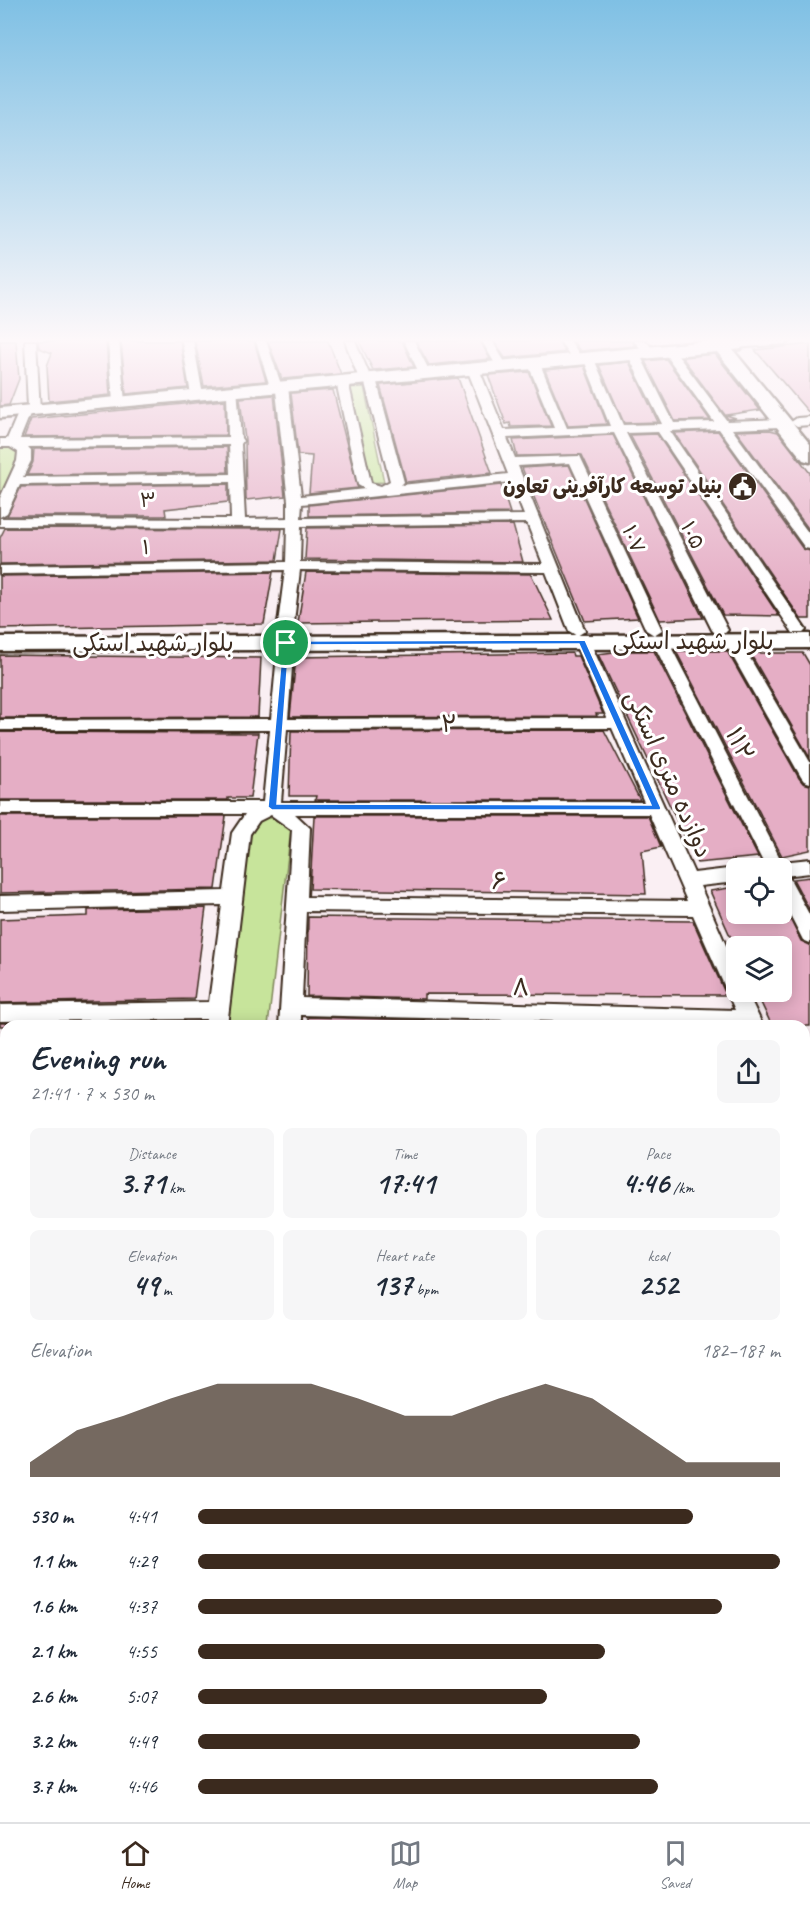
<!DOCTYPE html>
<meta charset="utf-8">
<style>
:root{--surface:#fff;--page:#f6f6f7;--text:#1f2937;--muted:#747a83;--line:#e0e1e3;--accent:#3b2a1e}
body{margin:0;font-family:Caveat,"Playpen Sans Arabic",sans-serif;background:var(--page);color:var(--text);height:100vh;display:flex;flex-direction:column;font-size:22px;white-space:nowrap}
*{box-sizing:border-box;margin:0}
p{font-size:20px;color:var(--muted)}
.icon{flex:none;width:33px;height:33px;fill:none;stroke:currentColor;stroke-width:2;stroke-linecap:round;stroke-linejoin:round}
.map{position:relative;flex:1;overflow:hidden}
.drawer{position:absolute;left:0px;top:1020px;width:810px;height:802px;display:flex;flex-direction:column;background:var(--surface);border-radius:18px 18px 0 0;box-shadow:0 3px 15px #0003}
.drawer>*{flex:none}
.fabs{position:absolute;left:726px;top:858px;display:grid;gap:12px}
.fabs a{display:grid;place-items:center;width:66px;height:66px;border-radius:9px;background:var(--surface);box-shadow:0 3px 15px #0003;font-size:30px}
.pin{position:absolute;display:grid;place-items:center;width:51px;height:51px;color:#fff;margin:-26px;border:3px solid #fff;border-radius:50%;box-shadow:0 2px 6px #0007}
.round{display:grid;place-items:center;flex:none;width:63px;height:63px;border-radius:9px;background:var(--page)}
.summary{display:flex;align-items:center;justify-content:space-between;height:102px;padding:0 30px}
h1{font-size:33px;font-weight:700;line-height:45px}
.metrics{display:grid;grid-template-columns:repeat(3,1fr);gap:9px;height:102px;padding:6px 30px}
.metrics div{display:grid;align-content:center;border-radius:9px;background:var(--page);text-align:center}
.metrics b{font-size:30px;font-weight:700}
.metrics small{font-size:16px;font-weight:400}
.metrics p{font-size:16px}
.chart{height:168px;padding:12px 30px}
.chart p{display:flex;justify-content:space-between}
.chart svg{width:100%;height:108px;margin-top:6px;fill:var(--accent);opacity:.7}
ul{padding:0 30px;list-style:none;font-size:20px}
li{display:grid;grid-template-columns:96px 72px 1fr;align-items:center;height:45px}
li i{height:15px;border-radius:8px;background:var(--accent)}
.tabs{display:flex;justify-content:space-around;align-items:center;height:84px;border-top:2px solid var(--line);background:var(--surface);font-size:16px;color:var(--muted)}
.tabs a{display:grid;justify-items:center;gap:3px}
.tabs .selected{color:var(--accent)}
.map>svg:first-child{display:block}
.green{fill:#c7e49b;stroke:#81875c;stroke-width:1.5}
.building{fill:#e5aec5;stroke:#3b2a1e;stroke-width:1.5}
.lines{fill:none;stroke-linecap:round;stroke-linejoin:round}
.street-casing{stroke:#3b2a1e;stroke-width:4}
.secondary-casing{stroke:#3b2a1e;stroke-width:5}
.street{fill:#fff;fill-rule:evenodd}
.secondary{fill:#fff;fill-rule:evenodd}
.route{fill:#1a73e8;stroke:#fff;stroke-width:1.5;fill-rule:evenodd}
.labels{text-anchor:middle;stroke-width:6;stroke-linejoin:round;paint-order:stroke}
.far-poi-label{font-size:20px;font-weight:bold;fill:#3b2a1e;stroke:#fff;text-anchor:end}
.far-street-label{font-size:20px;fill:#3b2a1e;stroke:#fff}
.street-label{font-size:24px;fill:#3b2a1e;stroke:#fff}
</style>
<div class="map">
<svg width="810" height="1822" viewBox="0 0 810 1822">
<rect width="100%" height="100%" fill="#faeff3"/>
<filter id="ink" filterUnits="userSpaceOnUse"><feTurbulence type="fractalNoise" baseFrequency=".0167" numOctaves="2"/><feDisplacementMap in="SourceGraphic" scale="12" xChannelSelector="R" yChannelSelector="G"/><feConvolveMatrix kernelMatrix="1 2 1 2 8 2 1 2 1" color-interpolation-filters="sRGB"/></filter>
<g filter="url(#ink)">
<!-- green -->
<g class="green">
<polygon points="364,387 384,482 367,483 347,388"/>
<polygon points="3,445 10,446 20,451 0,496 0,447"/>
<polygon points="261,818 279,818 291,829 268,1026 214,1026 249,822"/>
</g>
<!-- building -->
<g class="building">
<polygon points="0,341 16,341 19,379 9,405 0,406"/>
<polygon points="38,341 106,341 110,395 49,401 47,366 52,353 39,348"/>
<polygon points="121,341 180,341 188,388 126,394"/>
<polygon points="195,341 254,341 266,381 204,386"/>
<polygon points="268,341 328,341 341,374 282,379"/>
<polygon points="359,341 402,341 414,367 373,370"/>
<polygon points="416,341 480,341 490,359 429,365"/>
<polygon points="494,341 558,341 565,352 505,358"/>
<polygon points="573,341 632,341 635,346 580,351"/>
<polygon points="810,344 810,414 755,350"/>
<polygon points="715,354 760,410 726,415 736,418 728,419 682,357"/>
<polygon points="666,359 710,420 675,421 645,361"/>
<polygon points="629,362 658,422 624,423 599,365"/>
<polygon points="584,366 607,424 568,426 545,370"/>
<polygon points="529,372 551,426 511,427 510,423 506,424 488,375"/>
<polygon points="458,378 492,473 406,482 380,385"/>
<polygon points="333,390 358,488 309,493 312,456 298,455 291,393"/>
<polygon points="274,395 285,496 246,500 245,440 240,398"/>
<polygon points="225,400 226,435 24,437 31,419"/>
<polygon points="770,430 778,432 810,473 810,531 736,431"/>
<polygon points="718,431 803,549 810,551 810,619 801,619 674,433"/>
<polygon points="657,434 779,616 723,615 630,435"/>
<polygon points="613,435 703,618 660,620 582,455 517,456 513,440"/>
<polygon points="227,447 228,472 27,475 33,462 34,449"/>
<polygon points="569,465 638,618 585,621 522,468"/>
<polygon points="228,484 228,502 165,509 166,516 7,516 21,487"/>
<polygon points="501,485 510,513 309,516 309,505"/>
<polygon points="513,525 523,562 305,559 307,528"/>
<polygon points="5,528 282,529 277,560 0,564 0,538"/>
<polygon points="273,572 264,624 0,629 0,576"/>
<polygon points="306,572 531,574 553,620 298,623"/>
<polygon points="621,651 654,651 758,857 697,863 598,654"/>
<polygon points="676,651 727,651 799,778 803,783 810,785 810,850 782,856"/>
<polygon points="572,653 573,656 578,656 603,714 596,714 597,716 290,717 296,657"/>
<polygon points="750,653 803,653 810,665 810,758"/>
<polygon points="0,655 261,658 258,717 0,718"/>
<polygon points="604,730 640,800 315,800 316,796 289,796 291,731"/>
<polygon points="0,732 258,733 250,798 228,798 228,800 0,800"/>
<polygon points="0,816 226,816 216,889 0,893"/>
<polygon points="314,816 648,816 661,847 642,851 646,894 310,889"/>
<polygon points="810,877 810,911 793,879"/>
<polygon points="729,888 729,890 736,889 736,914 782,914 782,903 801,941 810,945 810,1026 772,1026 756,992 782,992 782,946 736,946 736,949 710,891"/>
<polygon points="206,908 194,999 0,1003 0,919 88,916 88,910"/>
<polygon points="308,917 693,921 726,995 424,994 424,999 307,996"/>
<polygon points="308,1017 424,1020 424,1026 308,1026"/>
<polygon points="184,1021 184,1026 0,1026 0,1023"/>
</g>
<g class="lines">
<defs>
<g id="street">
<path d="M25,341H36L40,411L38,414H30L20,439L228,437L227,391L229,388H237L241,438L243,441L241,444L245,519L288,518V501L276,391L270,387L256,341H266L281,384L288,387L301,496L365,489L358,485L336,381L342,377L348,381L371,483L381,486L390,481L365,383L359,379L345,341H355L370,376L376,379L404,482L401,485L508,474L467,369L469,367L473,365L479,369L504,430L554,428L528,364L534,360L540,364L567,428L610,426L584,360L578,363L574,362L560,341H570L583,359L585,357H593L623,425L662,424L628,355L634,352L640,355L674,423L714,422L663,351L665,349H673L727,421L782,419L788,423L782,427L732,429L810,535V549L805,548L719,429L670,431L806,630L803,633H793L658,432L626,433L728,630L725,633H715L712,630L614,433L507,438L515,458L580,456L662,630L654,635L646,630L570,463L518,466L585,631L577,636L569,631L546,572L300,570L293,631L285,636L277,631L285,570L0,574V566L286,562L287,527L0,526V518L231,519L230,482L20,485L7,513L0,517V498L17,461L18,452L10,447H0V439H7L19,411L21,408H28ZM229,445L230,474L23,477L31,461V450L28,447ZM511,482L524,515L301,518L302,504ZM527,523L543,564L300,562L301,526Z"/>
<polygon points="108,341 119,341 125,402 119,406 113,402"/>
<polygon points="182,341 193,341 203,395 201,398 193,398 191,395"/>
<polygon points="404,341 414,341 431,374 429,377 421,377"/>
<polygon points="482,341 492,341 508,367 506,369 498,369"/>
<polygon points="634,341 646,341 656,353 650,356 646,355"/>
<polygon points="746,341 791,341 785,344 735,348 729,345 731,343"/>
<polygon points="810,417 810,425 797,426 791,422 797,418"/>
<polygon points="660,636 668,641 782,862 810,859 810,873 784,876 789,877 810,916 810,943 803,940 782,899 782,868 766,868 652,641"/>
<polygon points="732,636 740,641 810,762 810,783 804,781 801,777 724,641"/>
<path d="M582,637L590,642L694,873L736,868H737L736,882L700,886L736,968V992H747L763,1026L301,1015V1026H279L292,830L271,815L259,821L250,834L227,1026H205L206,1019L0,1021V1005L209,1002L222,905L0,910V896L224,891L232,833L245,814H0V802H263L270,730H0V720L271,719L278,643L286,638L294,643L288,719L607,718L574,642ZM612,728L644,802H281L287,729ZM295,814H649L687,901L307,897L310,828ZM306,911L693,915L735,1010L302,998Z"/>
<rect x="0" y="1116" width="6" height="20"/>
<rect x="804" y="1129" width="6" height="20"/>
<rect x="804" y="1167" width="6" height="20"/>
<rect x="0" y="1232" width="6" height="22"/>
<rect x="804" y="1331" width="6" height="26"/>
<rect x="0" y="1375" width="6" height="26"/>
<rect x="804" y="1497" width="6" height="28"/>
<rect x="150" y="1816" width="32" height="6"/>
<polygon points="608,1816 640,1816 641,1822 609,1822"/>
</g>
<g id="secondary">
<polygon points="709,341 741,341 743,345 741,349 733,350 810,444 810,462 803,460 717,352 0,418 0,408"/>
<polygon points="810,634 810,648 0,651 0,637"/>
<polygon points="0,1603 6,1604 6,1648 0,1647"/>
<rect x="0" y="1652" width="6" height="44"/>
<rect x="804" y="1678" width="6" height="46"/>
<rect x="804" y="1728" width="6" height="46"/>
</g>
</defs>
<!-- street casing -->
<use href="#street" class="street-casing"/>
<!-- secondary casing -->
<use href="#secondary" class="secondary-casing"/>
<!-- street -->
<use href="#street" class="street"/>
<!-- secondary -->
<use href="#secondary" class="secondary"/>
</g>
</g>
<!-- sky -->
<linearGradient id="sky" x2="0" y2="1"><stop stop-color="#7fc0e4"/><stop offset="0.57" stop-color="#fdf8fa"/><stop offset="1" stop-color="#fdf8fa" stop-opacity="0"/></linearGradient>
<rect width="810" height="596" fill="url(#sky)"/>
<!-- route -->
<path class="route" d="M585,640L661,808L660,810H272L268,807L283,641ZM579,644L651,805L277,804L289,645Z"/>
<!-- icons -->
<defs>
<symbol id="civic-disc" viewBox="-11 -11 22 22"><circle r="9.5" fill="#3b2a1e" stroke="#fff"/><path d="M-.6-6.5H3V-4.5H.6V-3L4-1V1h2V6H-6V1h2V-1L-.6-3ZM-1.2 2.5V6h2.4V2.5Z" fill="#fff"/></symbol>
</defs>
<g fill-rule="evenodd">
<use href="#civic-disc" x="726" y="470" width="33" height="33"/>
</g>
<g class="labels">
<!-- far-poi labels -->
<g class="far-poi-label">
<text x="722" y="493">بنیاد توسعه کارآفرینی تعاون</text>
</g>
<!-- far-street labels -->
<g class="far-street-label">
<text x="148" y="507">۳</text>
<text transform="translate(693 535) rotate(63)" y="7">۱۰۵</text>
<text transform="translate(634 539) rotate(66)" y="7">۱۰۷</text>
<text transform="translate(146 547) rotate(-1)" y="7">۱</text>
</g>
<!-- street labels -->
<g class="street-label">
<text x="693" y="649">بلوار شهید استکی</text>
<text x="153" y="651">بلوار شهید استکی</text>
<text x="449" y="732">۲</text>
<text transform="translate(740 744) rotate(63)" y="8">۱۱۲</text>
<text transform="translate(669 774) rotate(66)" y="8">دوازده متری استکی</text>
<text transform="translate(499 881) rotate(1)" y="8">۶</text>
<text transform="translate(521 987) rotate(2)" y="8">۸</text>
</g>
</g>
</svg>
<div class="fabs">
<a><svg class="icon" aria-label="locate" viewBox="0 0 24 24"><circle cx="12" cy="12" r="6"/><path d="M12 2v4M12 18v4M2 12h4M18 12h4"/></svg></a>
<a><svg class="icon" aria-label="layers" viewBox="0 0 24 24"><path d="M12 4l9 5-9 5-9-5zM3 14l9 5 9-5"/></svg></a>
</div>
<div class="pin" style="left:286px;top:643px;background:#1e9e55"><svg class="icon" aria-label="arrive" viewBox="0 0 24 24"><path d="M6 21V4h12l-3 4 3 4H6"/></svg></div>
<section class="drawer">
<div class="summary"><div><h1>Evening run</h1><p>21:41 · 7 × 530 m</p></div><a class="round"><svg class="icon" aria-label="share" viewBox="0 0 24 24"><path d="M12 15V3M7 8l5-5 5 5M5 13v7h14v-7"/></svg></a></div>
<div class="metrics">
<div><p>Distance</p><b>3.71<small> km</small></b></div>
<div><p>Time</p><b>17:41</b></div>
<div><p>Pace</p><b>4:46<small> /km</small></b></div>
</div>
<div class="metrics">
<div><p>Elevation</p><b>49<small> m</small></b></div>
<div><p>Heart rate</p><b>137<small> bpm</small></b></div>
<div><p>kcal</p><b>252</b></div>
</div>
<div class="chart"><p><span>Elevation</span>182–187 m</p>
<svg viewBox="0 0 160 44" preserveAspectRatio="none"><path d="M0 44V38L10 25L20 19L30 12L40 6L50 6L60 6L70 12L80 19L90 19L100 12L110 6L120 12L130 25L140 38L150 38L160 38V44z"/></svg>
</div>
<ul>
<li><b>530 m</b>4:41<i style="width:85%"></i></li>
<li><b>1.1 km</b>4:29<i style="width:100%"></i></li>
<li><b>1.6 km</b>4:37<i style="width:90%"></i></li>
<li><b>2.1 km</b>4:55<i style="width:70%"></i></li>
<li><b>2.6 km</b>5:07<i style="width:60%"></i></li>
<li><b>3.2 km</b>4:49<i style="width:76%"></i></li>
<li><b>3.7 km</b>4:46<i style="width:79%"></i></li>
</ul>
</section>
</div>
<nav class="tabs">
<a class="selected"><svg class="icon" aria-label="home" viewBox="0 0 24 24"><path d="M3 11l9-7 9 7M6 9v11h12V9"/></svg>Home</a>
<a><svg class="icon" aria-label="map" viewBox="0 0 24 24"><path d="M3 6l6-2 6 2 6-2v14l-6 2-6-2-6 2zM9 4v14M15 6v14"/></svg>Map</a>
<a><svg class="icon" aria-label="saved" viewBox="0 0 24 24"><path d="M7 4h10v16l-5-4-5 4z"/></svg>Saved</a>
</nav>
